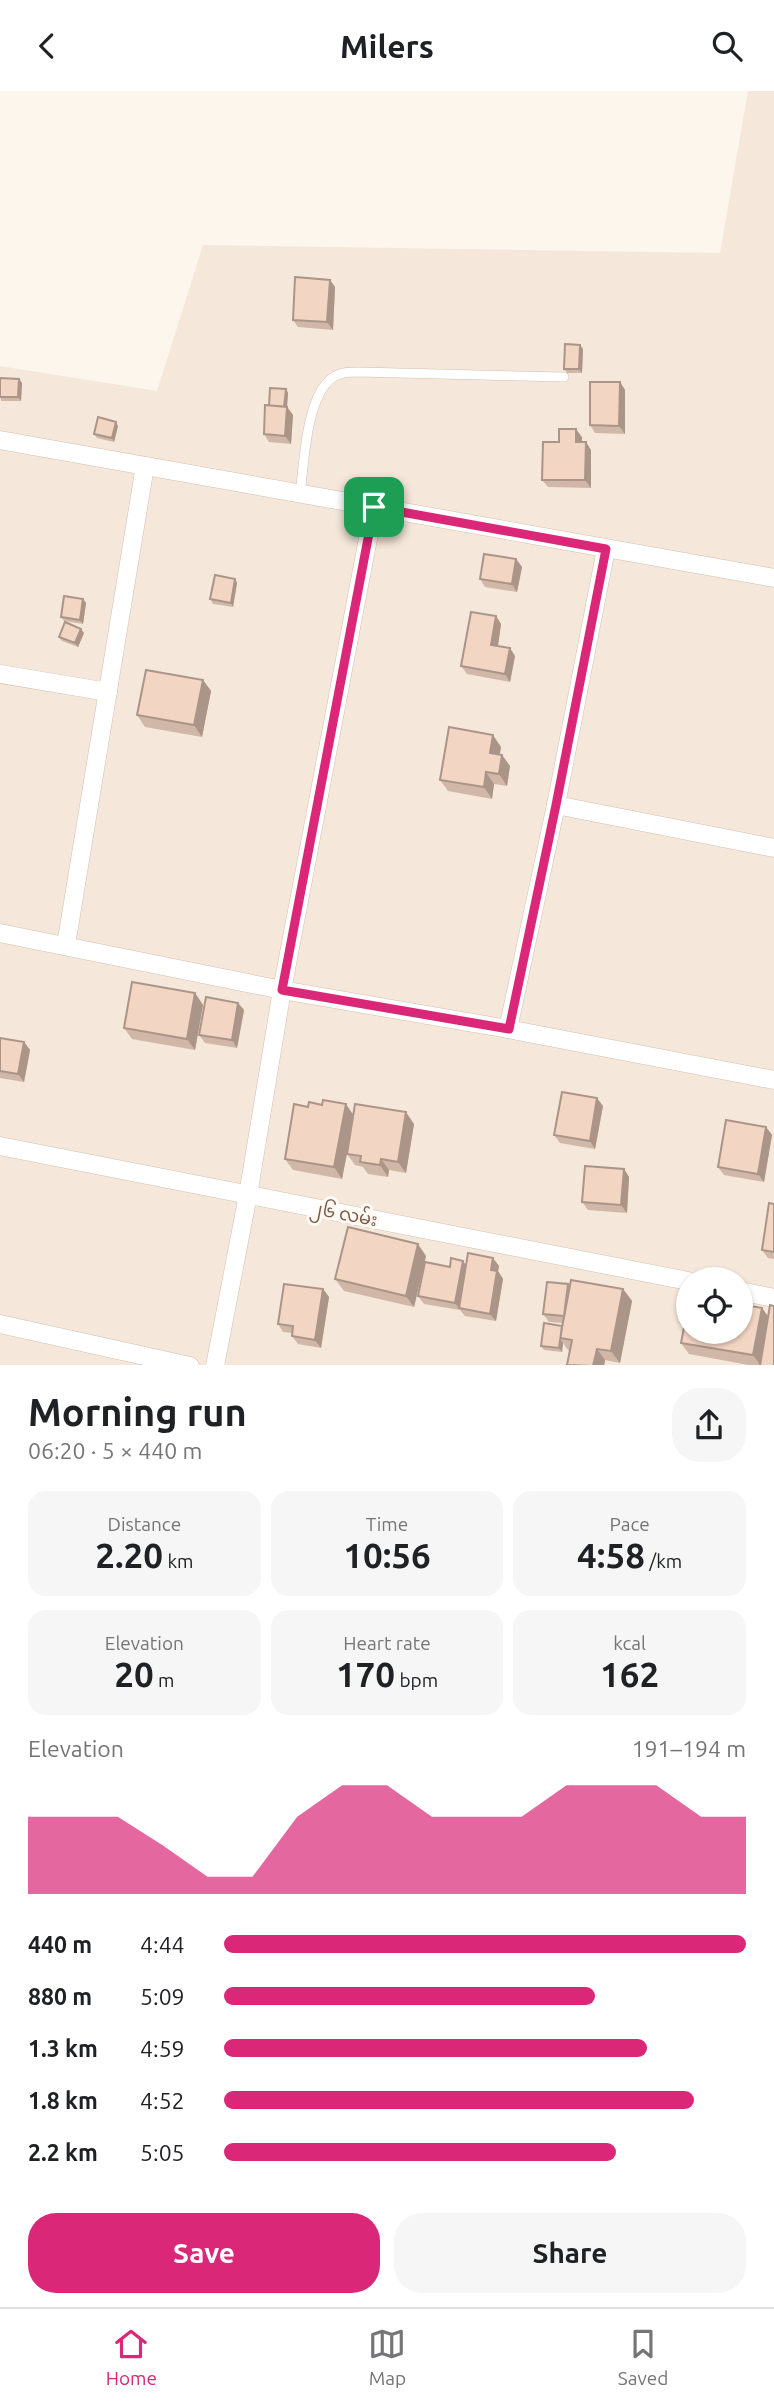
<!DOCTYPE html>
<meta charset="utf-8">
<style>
:root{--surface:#fff;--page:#f6f6f6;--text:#202124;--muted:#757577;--line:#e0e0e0;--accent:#db2777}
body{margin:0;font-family:Ubuntu,"Noto Sans Myanmar",sans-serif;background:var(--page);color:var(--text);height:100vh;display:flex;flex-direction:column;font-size:26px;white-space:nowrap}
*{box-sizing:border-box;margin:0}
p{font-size:23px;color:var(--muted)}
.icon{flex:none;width:38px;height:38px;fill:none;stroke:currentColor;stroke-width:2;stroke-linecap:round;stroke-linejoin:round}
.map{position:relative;height:1274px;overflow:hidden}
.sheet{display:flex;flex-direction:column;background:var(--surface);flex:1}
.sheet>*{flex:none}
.buttons{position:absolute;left:676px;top:1176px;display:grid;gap:14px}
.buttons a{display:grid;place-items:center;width:77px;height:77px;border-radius:50%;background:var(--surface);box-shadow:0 2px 5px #0004;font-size:35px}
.pin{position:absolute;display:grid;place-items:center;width:60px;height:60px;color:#fff;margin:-30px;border-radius:14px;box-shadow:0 4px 10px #0006}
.round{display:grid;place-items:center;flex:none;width:74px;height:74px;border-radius:28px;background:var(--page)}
.summary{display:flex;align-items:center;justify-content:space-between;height:119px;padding:0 28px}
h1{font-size:38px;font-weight:700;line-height:52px}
.stats{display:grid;grid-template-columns:repeat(3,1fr);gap:10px;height:119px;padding:7px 28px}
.stats div{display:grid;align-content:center;border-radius:18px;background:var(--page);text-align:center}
.stats b{font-size:35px;font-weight:700}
.stats small{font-size:19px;font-weight:400}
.stats p{font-size:19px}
.chart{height:196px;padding:14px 28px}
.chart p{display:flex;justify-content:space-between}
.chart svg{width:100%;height:126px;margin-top:7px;fill:var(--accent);opacity:.7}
.primary-button{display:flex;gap:14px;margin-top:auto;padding:14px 28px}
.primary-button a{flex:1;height:80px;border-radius:28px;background:var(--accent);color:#fff;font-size:28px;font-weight:700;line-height:80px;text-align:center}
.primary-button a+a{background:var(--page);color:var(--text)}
ul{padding:0 28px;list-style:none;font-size:23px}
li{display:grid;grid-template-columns:112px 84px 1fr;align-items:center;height:52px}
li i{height:18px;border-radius:9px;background:var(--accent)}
header{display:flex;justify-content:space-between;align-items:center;height:91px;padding:0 28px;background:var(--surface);font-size:32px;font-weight:700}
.tab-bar{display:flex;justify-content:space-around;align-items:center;height:98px;border-top:2px solid var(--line);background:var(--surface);font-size:19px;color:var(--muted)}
.tab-bar a{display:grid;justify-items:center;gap:4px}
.tab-bar .on{color:var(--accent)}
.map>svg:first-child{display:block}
.residential{fill:#f5e8da;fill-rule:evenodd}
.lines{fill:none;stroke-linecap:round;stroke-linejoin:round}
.service-casing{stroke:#d1beb0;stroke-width:10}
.minor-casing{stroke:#d1beb0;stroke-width:19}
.service{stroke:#fff;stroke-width:9}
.minor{stroke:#fff;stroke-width:18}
.wall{fill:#d1b7a8}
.shaded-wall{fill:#aa9588}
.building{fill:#f3d5c3;stroke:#aa9588;stroke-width:2}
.route-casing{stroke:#fff;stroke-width:14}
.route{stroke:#db2777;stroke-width:9}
.labels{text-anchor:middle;stroke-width:6;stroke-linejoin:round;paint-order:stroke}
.street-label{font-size:18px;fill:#7a5c4d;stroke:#fffaf3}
</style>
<header><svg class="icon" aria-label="back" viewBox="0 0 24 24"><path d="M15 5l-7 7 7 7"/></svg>Milers<svg class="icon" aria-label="search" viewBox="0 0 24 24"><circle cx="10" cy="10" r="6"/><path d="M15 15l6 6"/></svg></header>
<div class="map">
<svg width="774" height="1275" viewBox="0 0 774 1275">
<rect width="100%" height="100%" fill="#fdf6ec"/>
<!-- residential -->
<path class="residential" d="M748,0H774V1274H0V275L157,300L203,154L720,162ZM688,1188H740V1241H688Z"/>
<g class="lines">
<defs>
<path id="service" d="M300,403C304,373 306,306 332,287C340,281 349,281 359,281L564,286"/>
<g id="minor">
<polyline points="0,349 774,487"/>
<polyline points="0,583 108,601"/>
<polyline points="556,714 774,757"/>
<polyline points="0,842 282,899 508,938 774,989"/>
<polyline points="66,854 145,375"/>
<polyline points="508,938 556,714 606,458"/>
<polyline points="0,1055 688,1190"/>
<polyline points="740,1200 774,1207"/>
<polyline points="0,1233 190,1275"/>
<polyline points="215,1275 248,1104 282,899 374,416"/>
</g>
</defs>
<!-- service casing -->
<use href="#service" class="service-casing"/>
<!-- minor casing -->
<use href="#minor" class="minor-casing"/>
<!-- service -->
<use href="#service" class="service"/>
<!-- minor -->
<use href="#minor" class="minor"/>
</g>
<!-- wall -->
<g class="wall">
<polygon points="330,189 335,196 333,239 298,236 293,229"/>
<polygon points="580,254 583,258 582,282 567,282 564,278"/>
<polygon points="0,287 19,288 22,292 21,310 1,310"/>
<polygon points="620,291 625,299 625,343 595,342 590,334"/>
<polygon points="286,298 288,302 287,316 293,324 291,353 269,351 264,343 269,315"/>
<polygon points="118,335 114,351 97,347 94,343"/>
<polygon points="582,346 582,351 591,359 591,397 548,396 542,389 559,351"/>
<polygon points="516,468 522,476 517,501 485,496 480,488"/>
<polygon points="235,488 237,492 233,516 213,513 210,508"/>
<polygon points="83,508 86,512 83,533 64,530 61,526"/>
<polygon points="496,525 501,533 498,555 515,565 510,591 467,583 461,575"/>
<polygon points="84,542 78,556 62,550 59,546"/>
<polygon points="203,589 211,600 202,646 145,636 137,624"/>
<polygon points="501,656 500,663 502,664 510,675 507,695 494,693 492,708 448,700 440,689"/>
<polygon points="195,902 203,914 195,959 132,948 124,937"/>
<polygon points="238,912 244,919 237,957 205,952 199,944"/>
<polygon points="0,947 24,951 30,959 24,991 0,987"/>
<polygon points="603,1015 595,1058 560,1052 554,1044"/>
<polygon points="353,1024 414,1033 406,1082 389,1079 388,1086 368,1083 363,1076 355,1074 347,1063 349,1053 342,1088 293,1079 285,1068"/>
<polygon points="766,1036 772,1044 764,1091 724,1084 718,1076"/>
<polygon points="624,1078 629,1086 627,1122 588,1119 582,1111"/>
<polygon points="774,1113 774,1168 768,1167 762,1159"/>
<polygon points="426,1165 414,1216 344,1200 335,1188"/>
<polygon points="499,1175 498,1180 503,1188 496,1230 465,1225 460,1219 424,1213 418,1205 450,1176"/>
<polygon points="568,1193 570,1196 623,1198 632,1210 620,1272 605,1269 604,1275 568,1275 570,1259 568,1259 563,1252 562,1261 544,1259 541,1255 562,1235 563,1232 549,1231 543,1223"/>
<polygon points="323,1198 329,1206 321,1257 298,1253 292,1245 293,1242 283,1241 278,1233"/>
<polygon points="762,1217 768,1226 774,1275 754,1275 689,1263 681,1252"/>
</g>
<!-- shaded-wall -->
<g class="shaded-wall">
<polygon points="330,189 335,196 333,239 327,231"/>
<polygon points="580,254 583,258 582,282 579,278"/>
<polygon points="19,288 22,292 21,310 18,306"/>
<polygon points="620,291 625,299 625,343 619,335"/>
<polygon points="286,298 288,302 287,316 293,324 291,353 285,345 284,316"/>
<polygon points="116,331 118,335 114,351 112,347"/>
<polygon points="576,338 582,346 582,359 576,351"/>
<polygon points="586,351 591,359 591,397 585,389"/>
<polygon points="516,468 522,476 517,501 512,493"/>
<polygon points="235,488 237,492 233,516 231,512"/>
<polygon points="83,508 86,512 83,533 80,529"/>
<polygon points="496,525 501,533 497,562 491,554"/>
<polygon points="81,538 84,542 78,556 75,552"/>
<polygon points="510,557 515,565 510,591 505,583"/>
<polygon points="203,589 211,600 202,646 194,634"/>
<polygon points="493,644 501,656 498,673 490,662"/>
<polygon points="502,664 510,675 507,695 499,683"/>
<polygon points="486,681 494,693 492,708 484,696"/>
<polygon points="195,902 203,914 195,959 187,948"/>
<polygon points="238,912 244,919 237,957 232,949"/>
<polygon points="24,951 30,959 24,991 18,983"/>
<polygon points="597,1007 603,1015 595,1058 590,1050"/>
<polygon points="346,1013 354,1025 342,1088 334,1076"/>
<polygon points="406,1021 414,1033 406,1082 398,1071"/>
<polygon points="766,1036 772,1044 764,1091 758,1083"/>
<polygon points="381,1068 389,1079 388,1086 380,1074"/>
<polygon points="624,1078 629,1086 627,1122 621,1114"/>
<polygon points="418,1153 426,1165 414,1216 406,1205"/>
<polygon points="493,1167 499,1175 498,1180 503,1188 496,1230 490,1223 491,1179"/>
<polygon points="463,1170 469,1178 459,1217 455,1212"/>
<polygon points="323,1198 329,1206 321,1257 315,1249"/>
<polygon points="623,1198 632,1210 620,1272 611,1260"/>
<polygon points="762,1217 770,1228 761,1275 753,1264"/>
<polygon points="560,1248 563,1252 562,1261 559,1257"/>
<polygon points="597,1258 605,1269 604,1275 593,1275"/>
</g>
<!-- building -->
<g class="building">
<polygon points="295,186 330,189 327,231 293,229"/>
<polygon points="565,253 580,254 579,278 564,278"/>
<polygon points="0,287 19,288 18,306 0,306"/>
<polygon points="590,291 620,291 619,335 590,334"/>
<polygon points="270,297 286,298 284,316 269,315"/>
<polygon points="265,314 287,316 285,345 264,343"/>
<polygon points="98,326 116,331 112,347 94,343"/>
<polygon points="559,338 576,338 576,351 586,351 585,389 542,389 543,351 559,351"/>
<polygon points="484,463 516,468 512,493 480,488"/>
<polygon points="215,484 235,488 231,512 210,508"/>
<polygon points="64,505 83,508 80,529 61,526"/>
<polygon points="471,521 496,525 491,554 510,557 505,583 461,575"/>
<polygon points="65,531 81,538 75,552 59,546"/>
<polygon points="146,579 203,589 194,634 137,624"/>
<polygon points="449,636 493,644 490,662 502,664 499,683 486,681 484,696 440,689"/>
<polygon points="132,891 195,902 187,948 124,937"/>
<polygon points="206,906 238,912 232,949 199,944"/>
<polygon points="0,947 24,951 18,983 0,980"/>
<polygon points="562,1001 597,1007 590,1050 554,1044"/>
<polygon points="323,1009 346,1013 334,1076 285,1068 294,1013 308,1016 309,1011 322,1014"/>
<polygon points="355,1013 406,1021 398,1071 381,1068 380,1074 360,1071 361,1065 347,1063"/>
<polygon points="726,1029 766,1036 758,1083 718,1076"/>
<polygon points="585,1075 624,1078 621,1114 582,1111"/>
<polygon points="769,1112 774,1113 774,1161 762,1159"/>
<polygon points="348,1136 418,1153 406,1205 335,1188"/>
<polygon points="468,1162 493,1167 491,1179 497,1180 490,1223 459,1217"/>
<polygon points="451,1167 463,1170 455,1212 418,1205 425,1171 450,1176"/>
<polygon points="571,1189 623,1198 611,1260 597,1258 593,1275 567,1274 572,1249 560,1247"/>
<polygon points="547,1191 568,1193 564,1225 543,1223"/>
<polygon points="284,1193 323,1198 315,1249 292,1245 293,1235 278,1233"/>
<polygon points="740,1213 762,1217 753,1264 681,1252 688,1215 688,1241 740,1241"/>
<polygon points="770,1214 774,1215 774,1275 760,1275"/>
<polygon points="544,1232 562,1235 559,1257 541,1255"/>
</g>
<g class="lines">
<defs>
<polygon id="route" points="374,416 606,458 556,714 509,938 282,899"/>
</defs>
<!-- route casing -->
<use href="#route" class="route-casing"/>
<!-- route -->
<use href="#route" class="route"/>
</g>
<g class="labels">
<!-- street labels -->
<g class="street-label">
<text transform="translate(344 1123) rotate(11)" y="6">၂၆ လမ်း</text>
</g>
</g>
</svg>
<div class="buttons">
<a><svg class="icon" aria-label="locate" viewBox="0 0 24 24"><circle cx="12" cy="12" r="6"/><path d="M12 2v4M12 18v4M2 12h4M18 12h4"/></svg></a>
</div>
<div class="pin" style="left:374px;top:416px;background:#1e9e55"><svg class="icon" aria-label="arrive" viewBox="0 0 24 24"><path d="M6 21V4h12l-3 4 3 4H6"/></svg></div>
</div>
<section class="sheet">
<div class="summary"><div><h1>Morning run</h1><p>06:20 · 5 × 440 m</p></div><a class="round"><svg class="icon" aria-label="share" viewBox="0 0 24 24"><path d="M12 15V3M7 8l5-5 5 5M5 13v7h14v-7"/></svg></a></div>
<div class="stats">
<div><p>Distance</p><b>2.20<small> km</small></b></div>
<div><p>Time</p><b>10:56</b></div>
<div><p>Pace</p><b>4:58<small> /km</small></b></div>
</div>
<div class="stats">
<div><p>Elevation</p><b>20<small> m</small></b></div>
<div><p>Heart rate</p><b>170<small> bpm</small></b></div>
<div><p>kcal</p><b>162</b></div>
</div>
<div class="chart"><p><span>Elevation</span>191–194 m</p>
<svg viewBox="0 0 160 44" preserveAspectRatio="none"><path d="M0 44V17L10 17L20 17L30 27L40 38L50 38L60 17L70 6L80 6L90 17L100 17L110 17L120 6L130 6L140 6L150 17L160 17V44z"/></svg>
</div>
<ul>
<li><b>440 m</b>4:44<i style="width:100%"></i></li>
<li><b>880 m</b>5:09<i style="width:71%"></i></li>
<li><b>1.3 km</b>4:59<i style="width:81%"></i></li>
<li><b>1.8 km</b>4:52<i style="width:90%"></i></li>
<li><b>2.2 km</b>5:05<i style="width:75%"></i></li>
</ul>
<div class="primary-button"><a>Save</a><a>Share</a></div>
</section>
<nav class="tab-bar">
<a class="on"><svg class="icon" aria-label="home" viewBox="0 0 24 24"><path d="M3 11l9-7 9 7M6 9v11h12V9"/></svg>Home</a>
<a><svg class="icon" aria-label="map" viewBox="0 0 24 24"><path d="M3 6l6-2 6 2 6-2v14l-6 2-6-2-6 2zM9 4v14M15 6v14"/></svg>Map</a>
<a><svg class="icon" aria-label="saved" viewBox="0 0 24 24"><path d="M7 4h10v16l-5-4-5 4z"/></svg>Saved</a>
</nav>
